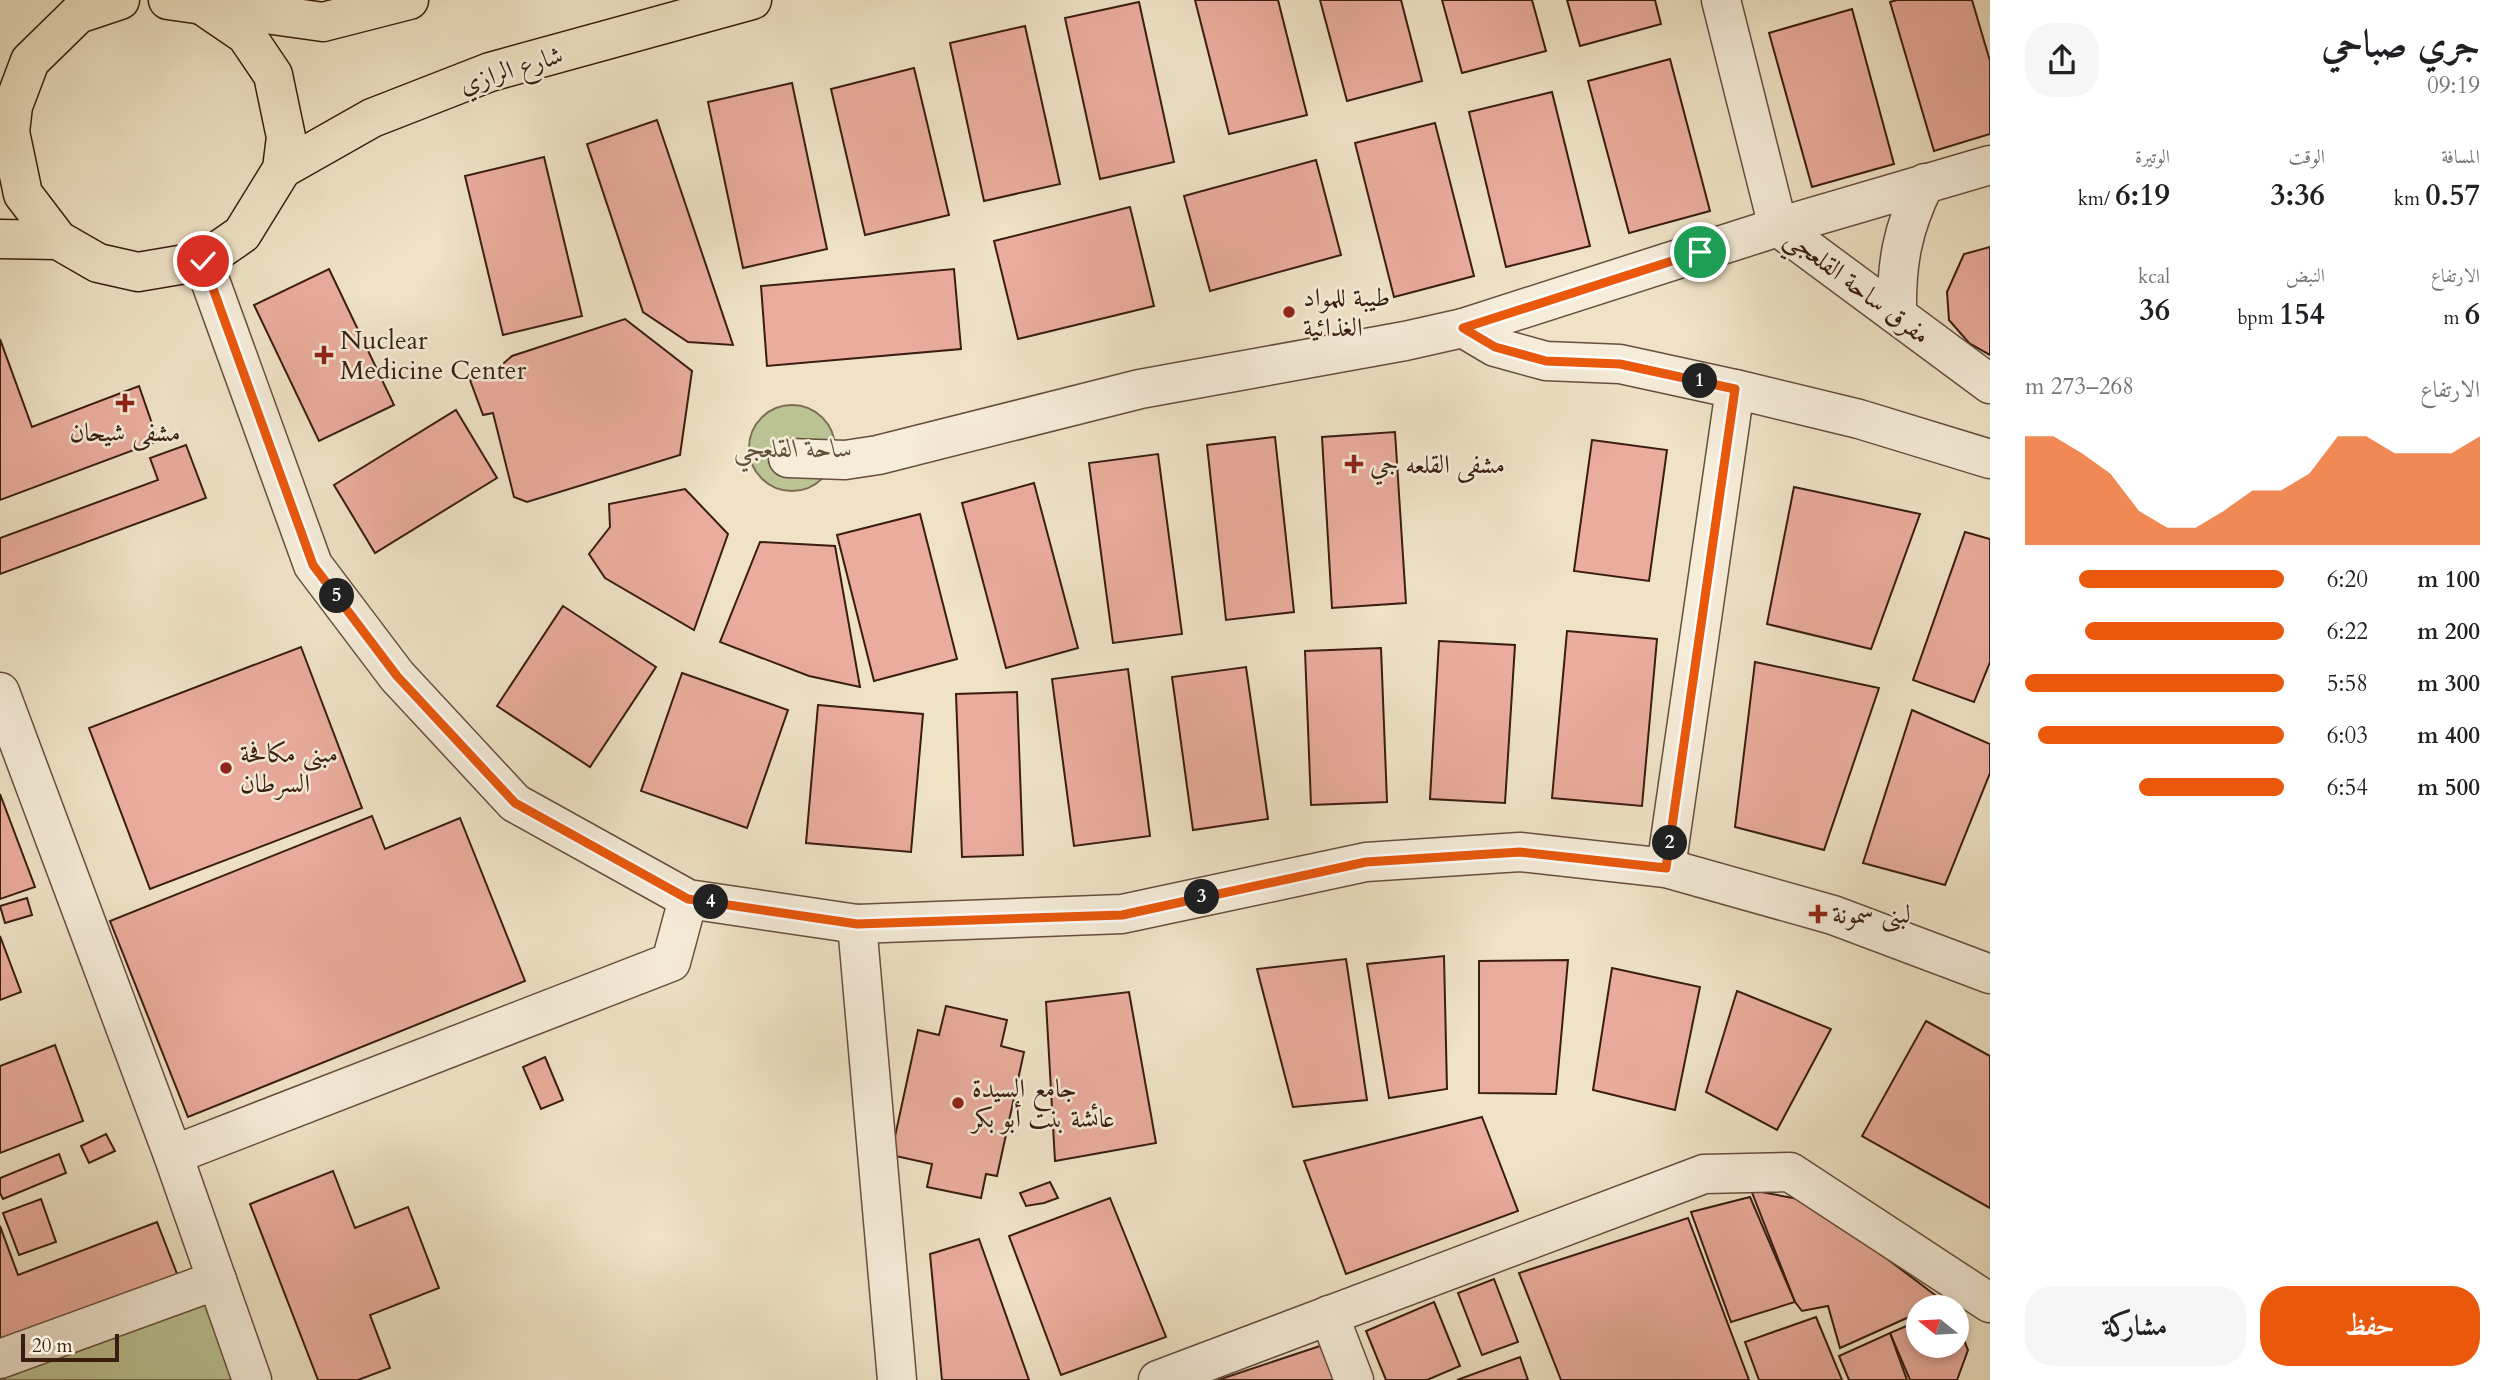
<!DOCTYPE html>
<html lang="ar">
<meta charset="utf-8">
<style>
:root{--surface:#fff;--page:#f6f6f6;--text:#202124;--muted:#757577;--accent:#ea580c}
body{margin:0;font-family:Cardo,Amiri,serif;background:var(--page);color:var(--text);direction:rtl;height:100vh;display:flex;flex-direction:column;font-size:26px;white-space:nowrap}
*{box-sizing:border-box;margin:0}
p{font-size:23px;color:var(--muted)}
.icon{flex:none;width:38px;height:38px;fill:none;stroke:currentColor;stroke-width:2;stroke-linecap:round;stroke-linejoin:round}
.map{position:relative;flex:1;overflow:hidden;direction:ltr}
.side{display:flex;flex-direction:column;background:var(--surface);width:525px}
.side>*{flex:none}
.needle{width:46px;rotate:288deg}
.tools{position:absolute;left:1906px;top:1295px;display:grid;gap:14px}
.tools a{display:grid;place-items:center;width:63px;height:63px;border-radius:50%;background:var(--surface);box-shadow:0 4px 10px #0003;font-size:35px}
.scale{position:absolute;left:21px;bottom:18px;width:98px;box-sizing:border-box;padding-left:7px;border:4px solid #3a1d10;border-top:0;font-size:19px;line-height:24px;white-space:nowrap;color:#3a1d10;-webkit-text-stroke:5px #f5ecd9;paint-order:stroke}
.pin{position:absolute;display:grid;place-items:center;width:60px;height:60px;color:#fff;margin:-30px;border:4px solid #fff;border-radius:50%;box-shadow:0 2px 7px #0007}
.km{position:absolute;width:35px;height:35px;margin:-18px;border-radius:50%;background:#222;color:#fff;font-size:19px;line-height:35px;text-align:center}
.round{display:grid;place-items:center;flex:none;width:74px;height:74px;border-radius:28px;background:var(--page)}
.summary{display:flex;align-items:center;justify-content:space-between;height:119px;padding:0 35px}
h1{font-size:38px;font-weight:700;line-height:52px}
.metrics{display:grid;grid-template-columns:repeat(3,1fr);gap:10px;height:119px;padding:7px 35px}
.metrics div{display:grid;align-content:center}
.metrics b{font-size:30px;font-weight:700}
.metrics small{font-size:19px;font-weight:400}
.metrics p{font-size:19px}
.chart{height:196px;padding:14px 35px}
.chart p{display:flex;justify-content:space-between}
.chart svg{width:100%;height:126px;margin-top:7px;fill:var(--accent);opacity:.7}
.action{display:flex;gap:14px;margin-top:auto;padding:14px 35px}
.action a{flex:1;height:80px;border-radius:28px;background:var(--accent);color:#fff;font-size:28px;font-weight:700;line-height:80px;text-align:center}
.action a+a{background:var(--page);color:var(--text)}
ul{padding:0 35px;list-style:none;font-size:23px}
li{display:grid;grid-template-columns:112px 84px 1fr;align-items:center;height:52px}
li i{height:18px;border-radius:9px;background:var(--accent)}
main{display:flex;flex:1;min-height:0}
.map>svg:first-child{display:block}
.green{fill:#bbc394;stroke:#7a7052;stroke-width:2}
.building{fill:#eaac9d;stroke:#3a1d10;stroke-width:2}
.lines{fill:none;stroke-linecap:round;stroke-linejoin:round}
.minor-casing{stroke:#674e3d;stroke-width:41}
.major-casing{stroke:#3a1d10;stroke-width:41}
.minor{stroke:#f5ecd9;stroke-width:38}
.major{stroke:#efe2c5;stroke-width:38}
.route-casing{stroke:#fff;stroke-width:14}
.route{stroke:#ea580c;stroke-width:9}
.poi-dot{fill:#8f2418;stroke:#f5ecd9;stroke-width:2.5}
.labels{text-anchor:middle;stroke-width:5;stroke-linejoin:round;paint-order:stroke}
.street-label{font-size:26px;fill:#3a1d10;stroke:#f5ecd9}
.poi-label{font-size:26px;fill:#3a1d10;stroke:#f5ecd9;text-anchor:start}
.park-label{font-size:26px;font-style:italic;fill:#614f38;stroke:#f5ecd9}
</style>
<main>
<section class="side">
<div class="summary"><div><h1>جري صباحي</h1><p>09:19</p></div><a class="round"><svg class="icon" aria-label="share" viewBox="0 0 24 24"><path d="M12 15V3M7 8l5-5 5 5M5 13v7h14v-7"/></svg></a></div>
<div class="metrics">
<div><p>المسافة</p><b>0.57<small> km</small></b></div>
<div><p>الوقت</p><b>3:36</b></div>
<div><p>الوتيرة</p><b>6:19<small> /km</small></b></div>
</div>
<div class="metrics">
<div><p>الارتفاع</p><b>6<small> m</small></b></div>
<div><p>النبض</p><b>154<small> bpm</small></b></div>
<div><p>kcal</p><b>36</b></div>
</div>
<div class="chart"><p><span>الارتفاع</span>268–273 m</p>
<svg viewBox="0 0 160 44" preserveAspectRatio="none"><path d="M0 44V6L10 6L20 12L30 19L40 32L50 38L60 38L70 32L80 25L90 25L100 19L110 6L120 6L130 12L140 12L150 12L160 6V44z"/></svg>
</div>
<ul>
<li><b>100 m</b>6:20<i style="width:79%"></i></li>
<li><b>200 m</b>6:22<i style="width:77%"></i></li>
<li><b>300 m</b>5:58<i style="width:100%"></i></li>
<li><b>400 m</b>6:03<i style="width:95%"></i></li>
<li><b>500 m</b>6:54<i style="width:56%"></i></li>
</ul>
<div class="action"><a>حفظ</a><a>مشاركة</a></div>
</section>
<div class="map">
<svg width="1990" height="1380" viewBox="0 0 1990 1380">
<rect width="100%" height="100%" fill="#efe2c5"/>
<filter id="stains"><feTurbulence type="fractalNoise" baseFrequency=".00286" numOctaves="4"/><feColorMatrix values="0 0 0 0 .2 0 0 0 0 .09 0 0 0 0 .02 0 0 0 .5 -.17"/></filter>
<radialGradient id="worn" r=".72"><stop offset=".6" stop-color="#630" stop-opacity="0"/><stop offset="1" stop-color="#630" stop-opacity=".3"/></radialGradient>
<!-- green -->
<g class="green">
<circle cx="792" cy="448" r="43"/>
<polygon points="217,1280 252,1380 0,1380 0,1359"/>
</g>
<!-- building -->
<g class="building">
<polygon points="1195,0 1278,0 1307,115 1229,134"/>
<polygon points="1320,0 1401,0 1422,81 1347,101"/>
<polygon points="1442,0 1532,0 1546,51 1462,73"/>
<polygon points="1567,0 1655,0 1661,24 1580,46"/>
<polygon points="1897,0 1972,0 1990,61 1990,134 1934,151 1890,2"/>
<polygon points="1139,2 1174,162 1100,179 1065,18"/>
<polygon points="1852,9 1894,164 1812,187 1769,33"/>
<polygon points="1025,26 1060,184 984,201 950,43"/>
<polygon points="1670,59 1710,211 1629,233 1588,81"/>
<polygon points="914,68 949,215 865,235 831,89"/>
<polygon points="792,83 827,249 743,268 708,102"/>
<polygon points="1552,92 1590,246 1506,267 1469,112"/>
<polygon points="657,120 733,345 688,342 643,312 587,144"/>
<polygon points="1435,123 1474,276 1394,297 1355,143"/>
<polygon points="544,157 582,316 503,335 465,176"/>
<polygon points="1316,160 1341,255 1210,291 1184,196"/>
<polygon points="1130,207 1154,306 1018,339 994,241"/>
<polygon points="1990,247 1990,355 1969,343 1949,320 1947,292 1964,254"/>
<polygon points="329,269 394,405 319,441 254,305"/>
<polygon points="954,269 961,349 767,366 761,286"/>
<polygon points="625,319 692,371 680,455 527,502 514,497 493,413 483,415 470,380 489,376 512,356"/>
<polygon points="0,339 32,427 139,386 158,441 0,500"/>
<polygon points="456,410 497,478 375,553 334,485"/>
<polygon points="1395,432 1406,603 1332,608 1322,437"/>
<polygon points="1275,437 1294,612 1226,620 1207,445"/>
<polygon points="1592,440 1667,450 1649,581 1574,571"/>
<polygon points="186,445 206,498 0,574 0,538 158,480 150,458"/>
<polygon points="1158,454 1182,634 1113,643 1089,463"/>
<polygon points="1034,483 1078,648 1006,668 962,503"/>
<polygon points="1794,487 1920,514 1871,649 1767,624"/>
<polygon points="685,489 728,534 694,630 605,578 589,554 610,527 609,504"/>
<polygon points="920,514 957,659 874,681 837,535"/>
<polygon points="1965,532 1990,539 1990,662 1974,702 1913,680"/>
<polygon points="760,542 835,546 860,687 809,676 720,642"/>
<polygon points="563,606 656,667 590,767 497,706"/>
<polygon points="1567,631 1657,639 1642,806 1552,798"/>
<polygon points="1439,641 1515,645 1505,803 1430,799"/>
<polygon points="301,647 362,808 150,889 89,728"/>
<polygon points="1381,648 1387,802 1311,805 1305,651"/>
<polygon points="1755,662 1879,688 1824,850 1735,827"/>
<polygon points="1246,667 1268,819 1193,830 1172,677"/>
<polygon points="1128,669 1150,836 1074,846 1052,679"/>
<polygon points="682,673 788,710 747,828 641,791"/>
<polygon points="1017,692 1023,855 962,857 956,694"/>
<polygon points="818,705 923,714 911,852 806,843"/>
<polygon points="1912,710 1990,744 1990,773 1945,885 1863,863"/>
<polygon points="0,794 35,887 0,899"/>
<polygon points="372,816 385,849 460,818 525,981 188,1117 110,921"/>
<polygon points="27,898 32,915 5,923 0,906"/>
<polygon points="0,936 21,992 0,1000"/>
<polygon points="1444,956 1447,1089 1389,1098 1367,964"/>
<polygon points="1346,959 1367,1100 1293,1107 1257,969"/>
<polygon points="1568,960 1556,1094 1479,1093 1479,961"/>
<polygon points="1612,968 1700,987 1675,1110 1593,1090"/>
<polygon points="1737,991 1831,1029 1777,1130 1706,1092"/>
<polygon points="1129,992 1156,1143 1055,1161 1046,1002"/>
<polygon points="946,1006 1007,1020 1001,1046 1024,1052 997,1176 986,1174 981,1198 927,1187 932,1164 891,1155 918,1030 939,1035"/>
<polygon points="1926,1021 1990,1056 1990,1208 1862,1136"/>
<polygon points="55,1045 83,1121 0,1153 0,1066"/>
<polygon points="545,1057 563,1100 541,1109 523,1067"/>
<polygon points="1482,1117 1518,1211 1346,1274 1304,1161"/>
<polygon points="106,1134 115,1151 89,1163 81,1146"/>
<polygon points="59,1154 66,1173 3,1199 0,1193 0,1178"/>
<polygon points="333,1171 355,1228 408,1207 439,1288 370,1315 390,1368 358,1380 318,1380 250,1204"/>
<polygon points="1050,1182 1058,1198 1044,1203 1026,1206 1020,1193"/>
<polygon points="1751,1190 1798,1199 1845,1227 1943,1301 1930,1307 1918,1307 1918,1313 1840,1348 1828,1306 1802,1311 1795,1302"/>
<polygon points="1750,1197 1795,1302 1731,1322 1691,1212"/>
<polygon points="1110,1198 1166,1337 1061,1375 1009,1236"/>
<polygon points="41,1199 56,1242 19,1255 3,1213"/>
<polygon points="1688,1218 1749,1380 1561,1380 1519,1273"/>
<polygon points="157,1222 179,1279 0,1348 0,1226 18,1275"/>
<polygon points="979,1239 1029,1380 942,1380 930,1254"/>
<polygon points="1494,1279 1518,1342 1482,1355 1458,1293"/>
<polygon points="1434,1302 1460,1366 1427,1380 1386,1380 1366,1331"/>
<polygon points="1816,1317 1842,1380 1759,1380 1745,1342"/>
<polygon points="1918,1321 1918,1346 1956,1346 1956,1321 1968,1350 1957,1380 1910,1380 1890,1333"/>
<polygon points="1890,1333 1907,1380 1849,1380 1839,1356"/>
<polygon points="1326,1344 1342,1380 1218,1380"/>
<polygon points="1520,1357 1528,1380 1457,1380"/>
</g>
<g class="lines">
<defs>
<g id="minor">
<polyline points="1721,0 1778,227 1990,384"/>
<polyline points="203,261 313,565 397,676 515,803 688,899 857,924 1122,914 1366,862 1520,852 1666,868 1833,915 1990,974"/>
<path d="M1897,315C1896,264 1902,229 1925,183"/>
<polyline points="1463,328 1495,347 1546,361 1620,364 1735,389 1859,419 1990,459"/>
<polyline points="788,458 845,460 878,455 1140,389 1405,341 1463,328 1778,227 1990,165"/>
<polyline points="0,692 173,1155 252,1380"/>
<polyline points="1666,868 1735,389"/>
<polyline points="857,924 897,1380"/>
<polyline points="173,1155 671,962 688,899"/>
<polyline points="1329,1315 1354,1380"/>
<polyline points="0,1359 217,1280"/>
<polyline points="1158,1380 1704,1174 1790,1172 1990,1303"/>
</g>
<g id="major">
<polyline points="120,0 78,14 30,61 13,106 10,132 23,194 58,240 98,263 138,272 203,261 242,234 282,169 286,137 273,75 246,35 202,5"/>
<polyline points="168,0 323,22 409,0"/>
<polyline points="282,169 372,118 490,72 752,0"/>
<polyline points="0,239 58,240"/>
</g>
</defs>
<!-- minor casing -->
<use href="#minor" class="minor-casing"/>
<!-- major casing -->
<use href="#major" class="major-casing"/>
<!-- minor -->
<use href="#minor" class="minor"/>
<!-- major -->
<use href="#major" class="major"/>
</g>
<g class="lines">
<defs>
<polyline id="route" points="203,261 313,565 397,676 515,803 688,899 857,924 1122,915 1366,862 1520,852 1666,868 1735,389 1620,364 1546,361 1495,347 1463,328 1700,252"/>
</defs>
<!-- route casing -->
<use href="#route" class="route-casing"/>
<!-- route -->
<use href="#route" class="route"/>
</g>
<!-- markers -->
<g class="poi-dot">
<circle cx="1289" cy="312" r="7"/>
<path d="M320.5 344.5h7v7h7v7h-7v7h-7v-7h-7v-7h7z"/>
<path d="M121.5 392.5h7v7h7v7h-7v7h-7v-7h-7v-7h7z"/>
<path d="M1350.5 453.5h7v7h7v7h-7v7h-7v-7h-7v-7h7z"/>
<circle cx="226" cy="768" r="7"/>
<path d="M1814.5 903.5h7v7h7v7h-7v7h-7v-7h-7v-7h7z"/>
<circle cx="958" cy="1103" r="7"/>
</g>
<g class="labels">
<!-- street labels -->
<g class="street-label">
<text transform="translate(511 69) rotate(-17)" y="9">شارع الرازي</text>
<text transform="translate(1858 286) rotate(37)" y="9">مفرق ساحة القلعجي</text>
</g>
<!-- poi labels -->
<g class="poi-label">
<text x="1303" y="306">طيبة للمواد<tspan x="1303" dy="30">الغذائية</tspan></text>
<text x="340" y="349">Nuclear<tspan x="340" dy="30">Medicine Center</tspan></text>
<text x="125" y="441" text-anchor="middle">مشفى شيحان</text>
<text x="1370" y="473">مشفى القلعه جي</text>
<text x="240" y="762">مبنى مكافحة<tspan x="240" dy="30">السرطان</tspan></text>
<text x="1832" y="923">لبنى سمونة</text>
<text x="972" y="1097">جامع السيدة<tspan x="972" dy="30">عائشة بنت أبو بكر</tspan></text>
</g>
<!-- park labels -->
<g class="park-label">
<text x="793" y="457">ساحة القلعجي</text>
</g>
</g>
<rect width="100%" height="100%" filter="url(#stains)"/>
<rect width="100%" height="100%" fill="url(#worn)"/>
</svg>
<div class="tools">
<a><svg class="needle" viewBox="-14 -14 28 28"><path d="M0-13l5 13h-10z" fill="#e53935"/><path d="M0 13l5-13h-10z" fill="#757577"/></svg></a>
</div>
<div class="scale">20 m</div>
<div class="pin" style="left:1700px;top:252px;background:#1e9e55"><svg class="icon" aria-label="arrive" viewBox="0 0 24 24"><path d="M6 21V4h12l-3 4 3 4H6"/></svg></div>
<div class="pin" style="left:203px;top:261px;background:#d93025"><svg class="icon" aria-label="check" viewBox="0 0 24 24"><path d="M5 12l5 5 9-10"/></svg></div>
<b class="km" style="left:1700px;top:381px">1</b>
<b class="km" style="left:1670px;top:843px">2</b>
<b class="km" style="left:1202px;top:897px">3</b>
<b class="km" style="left:711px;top:902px">4</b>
<b class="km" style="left:337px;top:596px">5</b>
</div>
</main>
